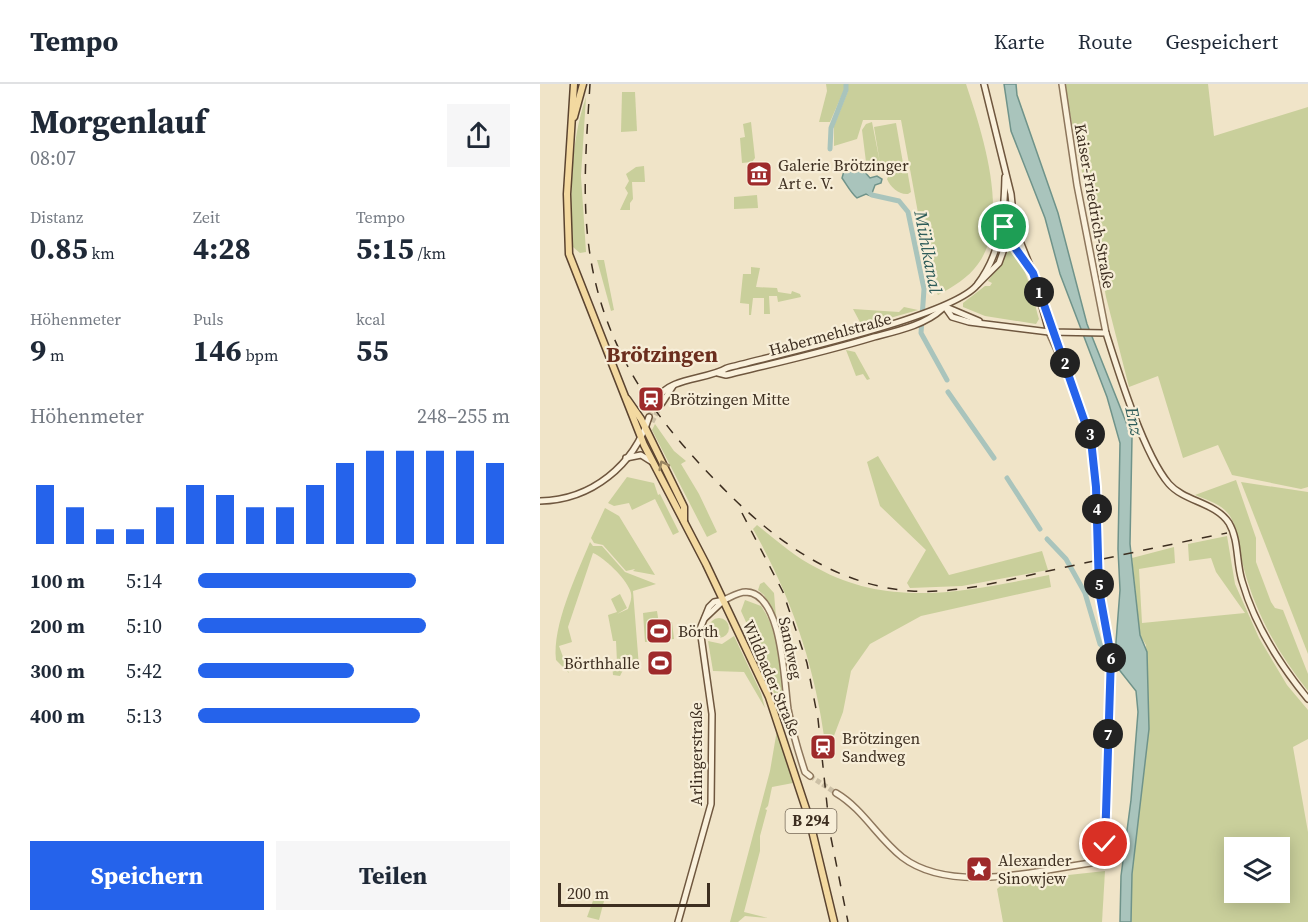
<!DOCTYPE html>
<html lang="de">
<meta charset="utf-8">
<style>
:root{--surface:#fff;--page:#f6f6f7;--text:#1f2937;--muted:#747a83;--line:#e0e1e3;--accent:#2563eb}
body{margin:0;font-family:"Source Serif 4",serif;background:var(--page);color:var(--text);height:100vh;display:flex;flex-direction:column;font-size:22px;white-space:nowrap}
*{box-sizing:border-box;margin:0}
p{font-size:20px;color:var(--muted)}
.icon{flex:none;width:33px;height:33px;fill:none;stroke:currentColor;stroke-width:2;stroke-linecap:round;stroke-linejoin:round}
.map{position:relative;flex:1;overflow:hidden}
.panel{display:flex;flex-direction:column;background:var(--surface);width:540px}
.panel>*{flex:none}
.fabs{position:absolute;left:684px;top:753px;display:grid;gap:12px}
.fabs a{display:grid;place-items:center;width:66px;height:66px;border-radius:0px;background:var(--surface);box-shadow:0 3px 15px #0003;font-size:30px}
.scale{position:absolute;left:18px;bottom:15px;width:152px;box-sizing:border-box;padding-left:6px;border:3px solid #3d2e20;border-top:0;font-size:16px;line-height:21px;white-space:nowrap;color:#3d2e20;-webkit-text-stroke:4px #f7eed8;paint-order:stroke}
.pin{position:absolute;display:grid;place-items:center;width:51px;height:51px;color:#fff;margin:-26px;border:3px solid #fff;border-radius:50%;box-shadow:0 2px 6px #0007}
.km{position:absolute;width:30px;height:30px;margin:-15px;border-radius:50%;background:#222;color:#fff;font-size:16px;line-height:30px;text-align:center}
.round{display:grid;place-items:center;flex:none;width:63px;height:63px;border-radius:0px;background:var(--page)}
.summary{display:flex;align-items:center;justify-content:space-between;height:102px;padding:0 30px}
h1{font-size:33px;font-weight:700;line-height:45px}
.metrics{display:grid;grid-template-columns:repeat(3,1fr);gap:9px;height:102px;padding:6px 30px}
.metrics div{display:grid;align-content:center}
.metrics b{font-size:30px;font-weight:700}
.metrics small{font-size:16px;font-weight:400}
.metrics p{font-size:16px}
.chart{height:168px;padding:12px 30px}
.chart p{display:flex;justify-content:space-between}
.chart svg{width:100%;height:108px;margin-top:6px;stroke:var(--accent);stroke-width:6}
.button{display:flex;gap:12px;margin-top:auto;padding:12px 30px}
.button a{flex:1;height:69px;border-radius:0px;background:var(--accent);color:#fff;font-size:24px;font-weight:700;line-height:69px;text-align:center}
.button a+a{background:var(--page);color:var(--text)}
ul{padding:0 30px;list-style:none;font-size:20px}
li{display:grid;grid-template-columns:96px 72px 1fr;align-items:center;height:45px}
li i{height:15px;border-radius:8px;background:var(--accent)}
header{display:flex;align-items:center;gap:36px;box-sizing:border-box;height:84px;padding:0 30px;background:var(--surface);border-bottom:2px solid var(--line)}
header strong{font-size:28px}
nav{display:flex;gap:33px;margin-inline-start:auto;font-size:21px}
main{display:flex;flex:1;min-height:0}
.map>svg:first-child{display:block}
.green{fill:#c9cf9b;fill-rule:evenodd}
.water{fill:#a9c4bc;stroke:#6f938a;stroke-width:1.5}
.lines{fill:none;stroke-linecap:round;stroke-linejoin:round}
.canal{stroke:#a9c4bc;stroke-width:5}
.tertiary-tunnel{stroke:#ccc0a6;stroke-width:5;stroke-dasharray:5 2.5;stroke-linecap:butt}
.secondary-tunnel{stroke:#ccc0a6;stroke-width:5;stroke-dasharray:5 2.5;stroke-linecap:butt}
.tertiary-casing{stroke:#8d765c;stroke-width:8}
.secondary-casing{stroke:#6f573f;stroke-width:8}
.primary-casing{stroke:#5b4430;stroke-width:9}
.tertiary{stroke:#faf1dc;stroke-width:5}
.secondary{stroke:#faf1dc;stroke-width:5}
.primary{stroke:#f3d9a0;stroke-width:6}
.rail{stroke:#3d2e20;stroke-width:1.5;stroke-dasharray:10 10;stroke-linecap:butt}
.oneway{stroke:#988460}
.route-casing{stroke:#fff;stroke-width:12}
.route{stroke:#2563eb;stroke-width:8}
.labels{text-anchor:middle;stroke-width:4.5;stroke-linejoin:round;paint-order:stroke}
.shield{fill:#f7eed8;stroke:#756857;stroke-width:1.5}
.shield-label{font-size:15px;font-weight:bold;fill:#3d2e20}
.poi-label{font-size:16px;fill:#3d2e20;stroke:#f7eed8;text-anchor:start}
.street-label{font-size:16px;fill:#3d2e20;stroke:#f7eed8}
.water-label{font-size:18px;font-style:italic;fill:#2f5d5a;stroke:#f7eed8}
.district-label{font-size:22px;font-weight:bold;fill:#6b2e1e;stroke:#f7eed8}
</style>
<header>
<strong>Tempo</strong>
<nav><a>Karte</a><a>Route</a><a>Gespeichert</a></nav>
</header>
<main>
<section class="panel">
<div class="summary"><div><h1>Morgenlauf</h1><p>08:07</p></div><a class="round"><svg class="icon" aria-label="share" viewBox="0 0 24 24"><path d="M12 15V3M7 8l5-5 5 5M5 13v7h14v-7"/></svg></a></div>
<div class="metrics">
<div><p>Distanz</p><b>0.85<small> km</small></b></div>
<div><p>Zeit</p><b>4:28</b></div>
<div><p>Tempo</p><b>5:15<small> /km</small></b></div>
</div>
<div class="metrics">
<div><p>Höhenmeter</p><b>9<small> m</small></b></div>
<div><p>Puls</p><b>146<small> bpm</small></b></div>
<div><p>kcal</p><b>55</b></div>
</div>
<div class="chart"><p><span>Höhenmeter</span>248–255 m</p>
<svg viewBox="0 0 160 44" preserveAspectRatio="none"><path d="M5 44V20M15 44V29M25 44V38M35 44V38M45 44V29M55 44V20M65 44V24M75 44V29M85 44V29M95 44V20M105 44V11M115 44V6M125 44V6M135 44V6M145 44V6M155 44V11"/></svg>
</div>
<ul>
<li><b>100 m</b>5:14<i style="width:70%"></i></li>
<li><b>200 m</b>5:10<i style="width:73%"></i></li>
<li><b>300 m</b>5:42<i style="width:50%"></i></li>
<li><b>400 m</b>5:13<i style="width:71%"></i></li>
</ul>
<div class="button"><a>Speichern</a><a>Teilen</a></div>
</section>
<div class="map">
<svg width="768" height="838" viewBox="0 0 768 838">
<rect width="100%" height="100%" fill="#f0e4c8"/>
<!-- green -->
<g class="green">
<polygon points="286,0 304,0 304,6 290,38 279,38 287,7"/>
<path d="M308,0H426C442,48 471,135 438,180C428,194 413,203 398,211L391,200L361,36H323L317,55L294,62V42L308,7Z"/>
<polygon points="524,0 668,0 674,52 768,23 768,403 761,405 692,391 678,361 643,374 618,292 589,303 566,213 556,158 562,156 560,146 554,147"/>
<polygon points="82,8 95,8 97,47 81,48"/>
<path d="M46,13L41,92L46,168L40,169L33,163C30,114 30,59 46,13Z"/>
<polygon points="211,38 215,74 212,78 202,79 200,54 205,53 203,40"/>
<polygon points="332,38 340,79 334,43 356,39 363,79 333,83 326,78 322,46 326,40"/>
<polygon points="104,82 105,98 92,98 93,115 90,119 90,126 80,126 88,109 85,104 89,97 86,90 96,83"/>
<path d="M362,84L367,85L371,108L368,110C359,111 350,103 347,95L353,85Z"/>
<polygon points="217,111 218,124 194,125 194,113"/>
<path d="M469,166C485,173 494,218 499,235L496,240L445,232L423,223V219L445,202H450L452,199L448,197Z"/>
<polygon points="57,176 64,176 74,226 71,227"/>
<polygon points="211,183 220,184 216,203 237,204 238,208 251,210 252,207 260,210 261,213 238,218 237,212 229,212 230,230 224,230 224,214 213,214 211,231 209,231 209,220 200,219 203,190 211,190"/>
<polygon points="364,223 378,226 322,242 313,225 359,228"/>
<polygon points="306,266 315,268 330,295 327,296 323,290 316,292"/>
<polygon points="115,340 134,367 146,377 141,380 159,410 177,448 167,453 112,346"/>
<polygon points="338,372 409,491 502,467 508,486 422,502 370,504 367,499 386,466 340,422 327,378"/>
<polygon points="87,393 114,399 118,411 120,410 139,448 133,451 115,415 92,426 89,419 74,422 68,419"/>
<path d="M696,396L716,454V478L731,518L735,524L743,526L768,590V607C739,571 716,530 704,485C699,468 700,448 690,432C682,420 667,416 655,411Z"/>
<polygon points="701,398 768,408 768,570"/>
<polygon points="65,424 79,432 115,491 93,487 95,485 86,487 63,461 54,459 51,454"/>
<path d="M217,441C236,456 255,473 277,484C351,525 429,507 509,491L511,503L381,532L330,560L311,587L303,628L292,657L285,659C275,582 251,512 213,445Z"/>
<path d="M687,452L695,500L719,554L747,601L768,626V655L753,663L768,748V838H591L592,790L609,645L606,561L600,551L592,474L634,463L635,479L599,485L602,539L705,529L676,488L671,474L649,477L648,460ZM694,764H740V808H694Z"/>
<path d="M50,458L53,462H62L85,488L116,500L93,507L99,583L87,578L80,592L73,591L72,579L77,578L76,557H73L68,531L77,528L71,515L80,510L87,524L77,530L88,525C90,519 93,513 90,506C85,494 65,474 53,469L28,543L32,558L19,562L29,589L16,576C12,541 37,490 50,458Z"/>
<polygon points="224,498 234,509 236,533 224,511 218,506 220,500"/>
<path d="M205,516L221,522C245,556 242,610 248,650L221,571L201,527Z"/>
<polygon points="117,527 119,540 132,538 134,555 105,558 103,529"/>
<circle cx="179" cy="544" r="10"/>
<polygon points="194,552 221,609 225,624 204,588 173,587 168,557 182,560"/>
<polygon points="237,646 253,699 232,703 228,722 225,725 227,726 220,752 220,767 204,828 228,834 205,832 198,838 190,838 230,687"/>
<polygon points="565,787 562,838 463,838 457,805 465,798"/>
<polygon points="54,814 64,817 59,836 47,833"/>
</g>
<!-- water -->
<g class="water">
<polygon points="464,0 476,0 477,11 518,129 547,240 592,353 590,460 600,551 607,568 609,645 592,790 591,838 580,838 581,792 591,716 598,628 596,607 577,583 576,558 580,506 578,465 580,359 567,313 520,190 505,134 471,47"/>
<path d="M316,82L323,86L330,94L337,92L342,95L341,99L335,101L331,112L326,110L317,114C311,109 307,101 302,94L304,87Z"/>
</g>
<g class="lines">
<!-- canal -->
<g class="canal">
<polyline points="290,65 291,44 306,6 306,0"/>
<polyline points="299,77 310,90"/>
<polyline points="328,107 332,111 359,117 368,128 384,205 381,249 407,296"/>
<polyline points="408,308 454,374"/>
<polyline points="467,394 500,445"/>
<polyline points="507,455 526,475 545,509 560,560 566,565"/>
</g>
<!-- tertiary-tunnel -->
<polyline class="tertiary-tunnel" points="270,692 296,709"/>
<!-- secondary-tunnel -->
<g class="secondary-tunnel">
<polyline points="109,333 118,314"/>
<polyline points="112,338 122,319"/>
</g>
<defs>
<g id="tertiary">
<polyline points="522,0 537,101 566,249"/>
<polyline points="509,248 522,277"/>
<path d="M184,516C191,513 198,508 206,508C243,509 244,600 248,625C252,646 258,667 265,688L270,692"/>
<path d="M296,709C323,725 337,753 362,773C410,810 495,787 551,779L564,768L571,572L559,505L556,403L551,356L515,248"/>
</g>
<g id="secondary">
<polyline points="473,140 493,189 509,248"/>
<polyline points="464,142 471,158 488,179"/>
<polyline points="438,200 459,179 468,154 473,130 471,110 444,0"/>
<polyline points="502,217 515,248"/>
<path d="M405,223L412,233L429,238L509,248L566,249C578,287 604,371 629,400C645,418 675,418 689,439C699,456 696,478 702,497C714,539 740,581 768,615"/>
<polyline points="406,223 439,237"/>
<path d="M178,289L186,291C236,279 285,268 334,253C357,247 385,241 402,225"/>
<path d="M118,314C130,293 167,296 187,284C235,271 411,233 437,201C462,168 464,133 465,93"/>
<polyline points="122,319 133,302"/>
<polyline points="86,374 101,371 112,378"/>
<path d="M0,417C52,416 94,381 109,333"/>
<polyline points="165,534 184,516"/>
<polyline points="138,838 171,720 172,630 160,545 169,523 174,518 184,516"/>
</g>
<g id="primary">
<polyline points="34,0 27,110 29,170 104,361 166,480 229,613 269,734 294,838"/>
<polyline points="34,33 43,0"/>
<polyline points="87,315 101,335 144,423 144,437"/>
</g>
</defs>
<!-- tertiary casing -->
<use href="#tertiary" class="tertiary-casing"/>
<!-- secondary casing -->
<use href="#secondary" class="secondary-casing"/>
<!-- primary casing -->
<use href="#primary" class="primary-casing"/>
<!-- tertiary -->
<use href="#tertiary" class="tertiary"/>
<!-- secondary -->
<use href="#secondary" class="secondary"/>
<!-- primary -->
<use href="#primary" class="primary"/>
<!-- rail -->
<g class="rail">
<path d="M50,0C46,65 40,129 54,192C72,275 119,339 177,398C230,453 292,501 371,507C417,510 463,497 508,487C567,474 627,461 687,449"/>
<polyline points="202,429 243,508 267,579 278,635 290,749 308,838"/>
</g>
</g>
<!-- one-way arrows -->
<defs><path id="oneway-chevron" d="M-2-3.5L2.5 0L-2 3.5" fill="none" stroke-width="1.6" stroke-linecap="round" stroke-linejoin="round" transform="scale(1.5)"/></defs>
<use class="oneway" href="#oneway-chevron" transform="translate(123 381) rotate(-116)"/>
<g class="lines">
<defs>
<polyline id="route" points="464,143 468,154 493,189 551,356 556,403 559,506 571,572 565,760"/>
</defs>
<!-- route casing -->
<use href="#route" class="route-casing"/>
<!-- route -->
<use href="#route" class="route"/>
</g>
<!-- icons -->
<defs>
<symbol id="museum-square" viewBox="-11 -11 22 22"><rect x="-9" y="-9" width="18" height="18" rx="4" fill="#9e2a2b" stroke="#f7eed8"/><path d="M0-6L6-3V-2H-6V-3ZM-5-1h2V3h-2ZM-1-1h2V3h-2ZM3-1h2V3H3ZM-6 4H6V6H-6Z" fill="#fff"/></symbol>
<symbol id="station-square" viewBox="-11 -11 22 22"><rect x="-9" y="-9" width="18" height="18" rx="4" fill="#9e2a2b" stroke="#f7eed8"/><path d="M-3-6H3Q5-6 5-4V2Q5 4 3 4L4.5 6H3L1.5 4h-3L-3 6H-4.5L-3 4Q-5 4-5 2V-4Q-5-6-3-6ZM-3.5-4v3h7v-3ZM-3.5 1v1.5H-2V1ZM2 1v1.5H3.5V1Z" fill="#fff"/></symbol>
<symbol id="stadium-square" viewBox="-11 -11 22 22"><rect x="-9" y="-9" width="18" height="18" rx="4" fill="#9e2a2b" stroke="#f7eed8"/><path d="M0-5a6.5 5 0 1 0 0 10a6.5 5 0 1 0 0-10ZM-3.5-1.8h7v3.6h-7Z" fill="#fff"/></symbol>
<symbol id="sight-square" viewBox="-11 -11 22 22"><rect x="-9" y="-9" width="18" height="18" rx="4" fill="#9e2a2b" stroke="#f7eed8"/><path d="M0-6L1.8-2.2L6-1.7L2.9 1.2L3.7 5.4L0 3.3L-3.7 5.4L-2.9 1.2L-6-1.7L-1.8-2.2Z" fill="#fff"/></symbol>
</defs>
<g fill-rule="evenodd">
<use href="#museum-square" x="204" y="75" width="30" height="30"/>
<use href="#station-square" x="96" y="300" width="30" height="30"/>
<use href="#stadium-square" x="104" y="532" width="30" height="30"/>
<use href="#stadium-square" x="105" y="564" width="30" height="30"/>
<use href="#station-square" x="268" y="648" width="30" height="30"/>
<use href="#sight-square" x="424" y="770" width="30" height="30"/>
</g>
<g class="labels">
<!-- shield labels -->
<rect class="shield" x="245.5" y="725" width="51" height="24" rx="4.5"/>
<g class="shield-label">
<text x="271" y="742">B 294</text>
</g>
<!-- poi labels -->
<g class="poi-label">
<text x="238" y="87">Galerie Brötzinger<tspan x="238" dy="18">Art e. V.</tspan></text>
<text x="130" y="321">Brötzingen Mitte</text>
<text x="138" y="553">Börth</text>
<text x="100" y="585" text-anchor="end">Börthhalle</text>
<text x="302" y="660">Brötzingen<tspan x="302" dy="18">Sandweg</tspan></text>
<text x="458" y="782">Alexander<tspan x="458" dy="18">Sinowjew</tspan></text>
</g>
<!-- street labels -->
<g class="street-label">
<text transform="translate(555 122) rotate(80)" y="6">Kaiser-Friedrich-Straße</text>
<text transform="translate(290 250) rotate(-15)" y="6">Habermehlstraße</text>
<text transform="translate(251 564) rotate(78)" y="6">Sandweg</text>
<text transform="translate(232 594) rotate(67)" y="6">Wildbader Straße</text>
<text transform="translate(156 670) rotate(-90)" y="6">Arlingerstraße</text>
</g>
<!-- water labels -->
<g class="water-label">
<text transform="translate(388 168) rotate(79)" y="6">Mühlkanal</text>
<text transform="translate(594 337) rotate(78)" y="6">Enz</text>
</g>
<!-- district labels -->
<g class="district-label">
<text x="122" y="278">Brötzingen</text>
</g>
</g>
</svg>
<div class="fabs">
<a><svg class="icon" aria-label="layers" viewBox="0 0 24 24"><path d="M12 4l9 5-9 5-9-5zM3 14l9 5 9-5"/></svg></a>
</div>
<div class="scale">200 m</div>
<div class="pin" style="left:464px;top:143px;background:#1e9e55"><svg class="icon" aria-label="arrive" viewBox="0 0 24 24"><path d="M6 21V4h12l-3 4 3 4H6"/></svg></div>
<div class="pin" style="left:565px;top:760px;background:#d93025"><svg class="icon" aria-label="check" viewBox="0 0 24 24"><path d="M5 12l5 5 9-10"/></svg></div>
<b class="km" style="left:499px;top:208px">1</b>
<b class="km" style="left:525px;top:279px">2</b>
<b class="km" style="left:550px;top:350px">3</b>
<b class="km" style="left:557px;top:425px">4</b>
<b class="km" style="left:559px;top:500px">5</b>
<b class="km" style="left:571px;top:574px">6</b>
<b class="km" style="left:568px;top:650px">7</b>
</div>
</main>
